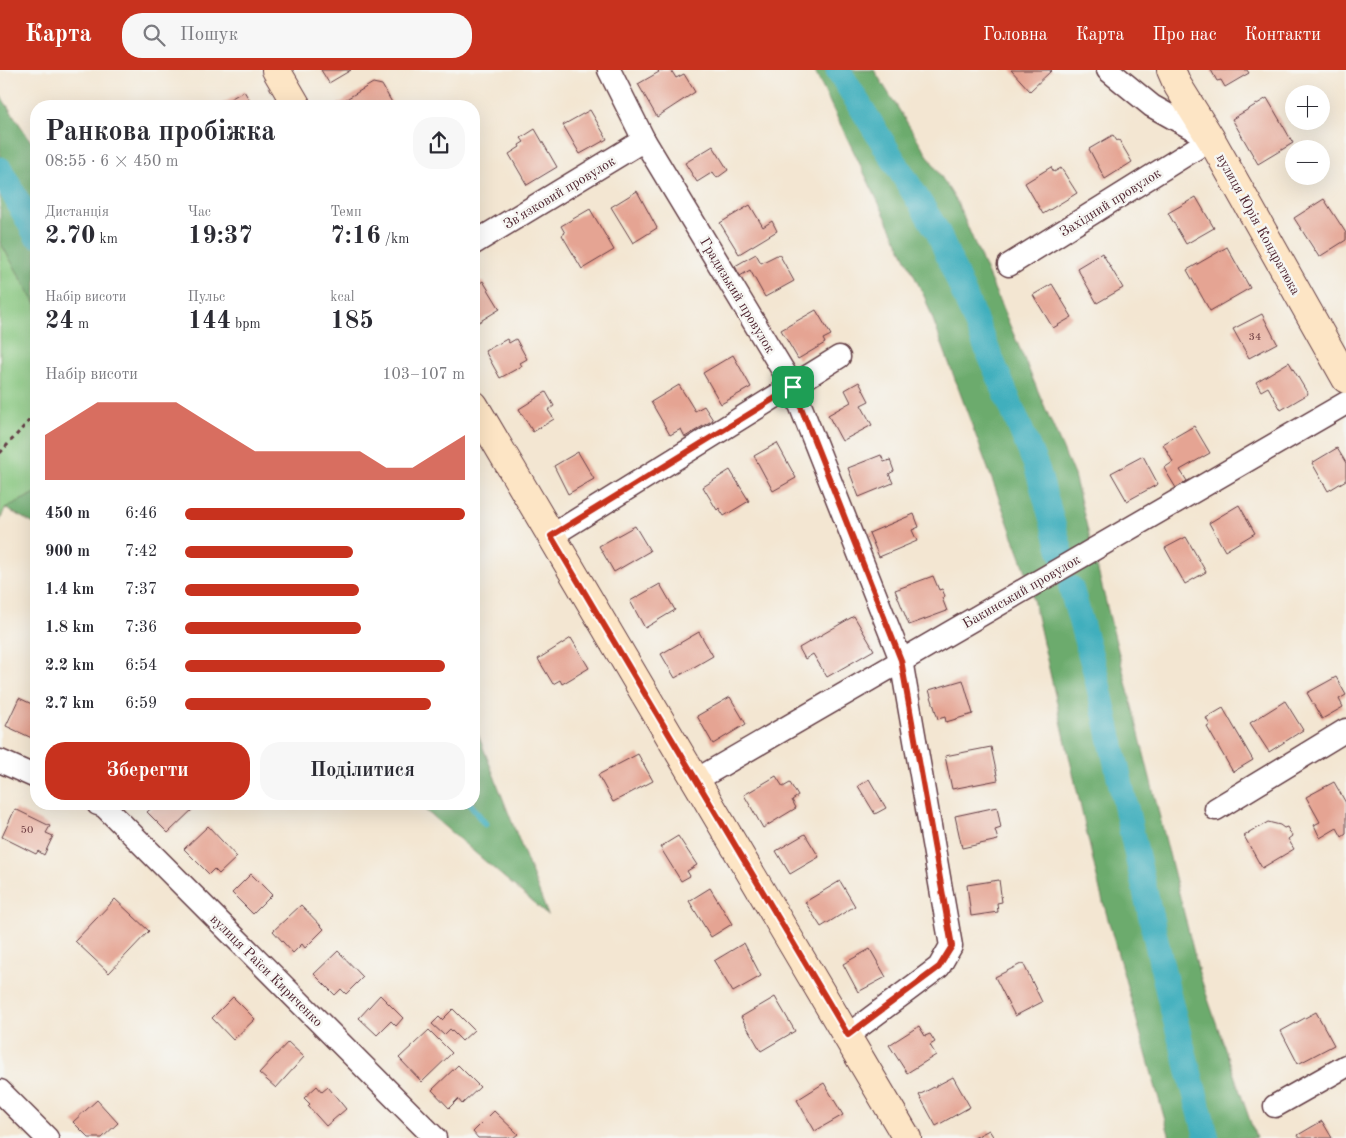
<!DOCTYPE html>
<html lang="uk">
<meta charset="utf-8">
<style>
:root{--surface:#fff;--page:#f7f7f7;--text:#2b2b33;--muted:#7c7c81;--accent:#c8321e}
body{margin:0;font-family:"Old Standard TT",serif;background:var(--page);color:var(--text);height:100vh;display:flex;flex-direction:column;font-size:19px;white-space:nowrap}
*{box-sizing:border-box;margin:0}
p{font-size:16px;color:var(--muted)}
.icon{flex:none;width:28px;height:28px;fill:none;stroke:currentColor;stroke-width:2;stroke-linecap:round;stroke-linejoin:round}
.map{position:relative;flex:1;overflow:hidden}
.drawer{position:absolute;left:30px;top:30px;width:450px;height:710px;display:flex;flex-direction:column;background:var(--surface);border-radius:20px;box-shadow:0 5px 20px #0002}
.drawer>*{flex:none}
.fabs{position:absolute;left:1285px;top:15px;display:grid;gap:10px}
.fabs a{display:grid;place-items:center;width:45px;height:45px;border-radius:50%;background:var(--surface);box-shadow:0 5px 20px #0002;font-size:25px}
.pin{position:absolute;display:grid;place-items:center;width:42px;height:42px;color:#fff;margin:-21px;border-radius:10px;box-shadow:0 2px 8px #0006}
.round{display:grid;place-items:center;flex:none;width:52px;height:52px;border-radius:20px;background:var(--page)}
.summary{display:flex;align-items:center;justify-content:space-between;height:85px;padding:0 15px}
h1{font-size:28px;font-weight:800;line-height:38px}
.metrics{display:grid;grid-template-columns:repeat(3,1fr);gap:8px;height:85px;padding:5px 15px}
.metrics div{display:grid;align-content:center}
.metrics b{font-size:25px;font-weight:800}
.metrics small{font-size:14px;font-weight:400}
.metrics p{font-size:14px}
.chart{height:140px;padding:10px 15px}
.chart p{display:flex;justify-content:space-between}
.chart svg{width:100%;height:90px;margin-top:5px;fill:var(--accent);opacity:.7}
.button{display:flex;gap:10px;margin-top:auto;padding:10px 15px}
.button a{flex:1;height:58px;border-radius:20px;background:var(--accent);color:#fff;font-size:20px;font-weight:800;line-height:58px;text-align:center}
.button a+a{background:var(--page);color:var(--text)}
ul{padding:0 15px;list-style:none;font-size:16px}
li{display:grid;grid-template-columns:80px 60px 1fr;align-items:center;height:38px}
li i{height:12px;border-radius:6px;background:var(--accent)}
header{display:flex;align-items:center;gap:30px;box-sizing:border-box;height:70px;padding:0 25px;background:var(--accent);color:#fff}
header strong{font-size:24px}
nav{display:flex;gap:28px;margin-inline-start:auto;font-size:18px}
.search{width:350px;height:45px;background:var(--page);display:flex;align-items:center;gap:12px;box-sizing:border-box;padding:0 18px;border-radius:20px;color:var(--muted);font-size:19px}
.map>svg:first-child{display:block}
.green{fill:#86c67e;stroke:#687254}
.forest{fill:#6cab6d;stroke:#5b654c}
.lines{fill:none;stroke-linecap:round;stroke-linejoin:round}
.stream{stroke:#41afbd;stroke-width:7}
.canal{stroke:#41afbd;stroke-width:25}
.building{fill:#e5a493}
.street-casing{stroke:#633d44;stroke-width:25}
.secondary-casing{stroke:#633d44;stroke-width:30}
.path{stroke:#633d44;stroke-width:3;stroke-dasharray:4 4;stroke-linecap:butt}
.street{stroke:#fff;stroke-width:22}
.secondary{stroke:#fde5c5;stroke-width:28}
.route-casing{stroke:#fff;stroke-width:10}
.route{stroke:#c8321e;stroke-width:6}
.labels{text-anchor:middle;stroke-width:5;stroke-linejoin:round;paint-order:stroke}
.number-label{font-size:11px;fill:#714045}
.street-label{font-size:14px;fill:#4a1f2b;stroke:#f6f6f2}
</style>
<header>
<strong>Карта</strong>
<div class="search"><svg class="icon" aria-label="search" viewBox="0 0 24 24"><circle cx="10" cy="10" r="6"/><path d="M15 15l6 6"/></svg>Пошук</div>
<nav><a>Головна</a><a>Карта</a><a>Про нас</a><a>Контакти</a></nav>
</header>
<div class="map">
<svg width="1346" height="1068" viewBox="0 0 1346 1068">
<rect width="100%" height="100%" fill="#f6f6f2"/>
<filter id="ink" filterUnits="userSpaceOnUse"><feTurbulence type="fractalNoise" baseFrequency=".02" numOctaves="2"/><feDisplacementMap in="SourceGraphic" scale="10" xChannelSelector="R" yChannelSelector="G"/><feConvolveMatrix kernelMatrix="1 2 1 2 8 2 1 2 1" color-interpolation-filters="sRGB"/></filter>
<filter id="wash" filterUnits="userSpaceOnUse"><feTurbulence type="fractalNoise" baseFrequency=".0096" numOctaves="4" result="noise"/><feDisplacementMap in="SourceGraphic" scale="20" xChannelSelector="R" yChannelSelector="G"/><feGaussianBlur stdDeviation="1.12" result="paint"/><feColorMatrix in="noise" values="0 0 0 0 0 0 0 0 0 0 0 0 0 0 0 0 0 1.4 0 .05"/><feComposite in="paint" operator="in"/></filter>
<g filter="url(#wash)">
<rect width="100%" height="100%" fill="#f3e6d2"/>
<!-- green -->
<polygon class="green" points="0,172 36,234 36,423 5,438 0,451"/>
<!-- forest -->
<g class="forest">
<polygon points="814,0 874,0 957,132 1074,405 1199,903 1256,1068 1170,1068 1100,821 1028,507 925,228"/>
<polygon points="0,25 36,79 36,234 0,172"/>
<polygon points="36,423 36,455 5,438"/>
<polygon points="474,654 548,845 418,734 474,734"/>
</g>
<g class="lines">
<!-- stream -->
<polyline class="stream" points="470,734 485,754"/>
<!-- canal -->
<g class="canal">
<polyline points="838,0 938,162 1037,398 1061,482"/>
<polyline points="0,99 36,165"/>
<polyline points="1071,518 1095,601 1169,927 1207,1068"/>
</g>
</g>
<g id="blocks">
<!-- building -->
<g class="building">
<polygon points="321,0 351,0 329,13"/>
<polygon points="657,0 671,0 676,8 684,4 695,22 657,47 638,14 659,2"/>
<polygon points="1011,0 1052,0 1030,21"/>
<polygon points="1211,0 1247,0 1249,3 1225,17 1221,10 1217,11"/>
<polygon points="373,13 382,15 394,36 340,36 338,34"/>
<polygon points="244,21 253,36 218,36"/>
<polygon points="1267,28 1293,73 1258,94 1232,49"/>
<polygon points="590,40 607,69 580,84 563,55"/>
<polygon points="535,59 557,97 527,115 509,84 520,77 519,75 524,72 521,68"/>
<polygon points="1113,65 1117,71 1119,70 1132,92 1105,109 1089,79"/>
<polygon points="713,76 728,100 717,108 713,102 697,112 685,93"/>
<polygon points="1051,97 1054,102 1061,98 1077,123 1043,144 1025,113"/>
<polygon points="637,121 657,158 633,173 611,137"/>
<polygon points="1196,127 1214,158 1186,174 1168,143"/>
<polygon points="1324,129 1346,163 1346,170 1319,187 1294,148"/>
<polygon points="750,135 763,157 772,151 777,161 739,184 720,153"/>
<polygon points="590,139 614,180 582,199 562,165 565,163 561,156"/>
<polygon points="1227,177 1250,218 1210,241 1187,200"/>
<polygon points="1102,183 1123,218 1097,233 1077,198"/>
<polygon points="756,184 761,193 779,184 794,211 765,227 750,200 740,206 735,196"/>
<polygon points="483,211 500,239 474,255 474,217"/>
<polygon points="1052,214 1072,247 1053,258 1033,225"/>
<polygon points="816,240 831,265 823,269 825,273 798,289 781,260"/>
<polygon points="1262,244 1277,273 1249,288 1233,259"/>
<polygon points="507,269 509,273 516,269 527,289 520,293 522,296 500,308 485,281"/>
<polygon points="733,285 751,317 721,334 703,303"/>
<polygon points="1289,292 1308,324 1281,340 1268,317 1261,321 1256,312"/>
<polygon points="859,312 869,331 861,335 872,355 842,371 828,345 851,332 845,320"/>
<polygon points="679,315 695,341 704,336 713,350 685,367 681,359 670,365 651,332"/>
<polygon points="546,322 554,336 548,340 554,349 533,362 519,339"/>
<polygon points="1194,356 1210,383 1180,400 1187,411 1176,418 1164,398 1173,392 1163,374"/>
<polygon points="777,373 796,408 773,421 754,386"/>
<polygon points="1337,378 1346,393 1346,410 1328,421 1312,393"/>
<polygon points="578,382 594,409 568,424 554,396"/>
<polygon points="881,385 884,392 890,390 894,401 889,404 893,413 859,427 848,398"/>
<polygon points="1143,386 1158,414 1127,431 1111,403"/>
<polygon points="730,400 749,431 724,446 719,438 717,440 703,417"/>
<polygon points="1239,435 1255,463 1225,481 1209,453"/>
<polygon points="914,444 919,457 912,460 917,471 879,487 869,463"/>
<polygon points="635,456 650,481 614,502 599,476"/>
<polygon points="1186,467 1206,502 1185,514 1165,478"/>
<polygon points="933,506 939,520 942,519 945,526 942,528 947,541 909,555 895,520"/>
<polygon points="660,514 675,540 645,558 630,531"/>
<polygon points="854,546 874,580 827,607 813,584 805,589 799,578"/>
<polygon points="699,562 713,586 675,608 661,584"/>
<polygon points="571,568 589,598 562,614 560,610 553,614 538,589"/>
<polygon points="1336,607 1346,625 1339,629 1343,637 1322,649 1307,623"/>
<polygon points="963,610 973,644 946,652 945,647 938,649 929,620"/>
<polygon points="730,627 746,654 713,674 697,646"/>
<polygon points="19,628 36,636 36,665 34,669 6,656"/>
<polygon points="1285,631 1303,660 1269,682 1250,653"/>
<polygon points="1223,638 1253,690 1233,702 1207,657 1210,655 1206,648"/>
<polygon points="991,677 998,710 952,719 945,686"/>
<polygon points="638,684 653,711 613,732 598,705"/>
<polygon points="776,706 783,717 790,713 798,726 792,730 796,738 763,758 744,725"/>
<polygon points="869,709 886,738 875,744 858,716"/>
<polygon points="1334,712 1346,733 1346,764 1342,767 1337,758 1320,768 1314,755 1320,752 1306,727"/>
<polygon points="156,734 198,734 168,763 147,742"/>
<polygon points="997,737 1001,758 995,760 998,770 962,778 955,746"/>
<polygon points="15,739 50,756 46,763 53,766 44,785 38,781 36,784 2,767"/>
<polygon points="1268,752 1280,755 1284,758 1287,757 1292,766 1288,769 1294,779 1262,798 1244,766"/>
<polygon points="208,756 237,787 219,804 214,799 209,804 184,779"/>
<polygon points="805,764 819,787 790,804 776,781"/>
<polygon points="678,766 697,795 687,801 690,806 681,811 660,777"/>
<polygon points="251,804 272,825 253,844 232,823"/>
<polygon points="999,810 1002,832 997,833 998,842 971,846 967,815"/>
<polygon points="840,811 855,836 821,857 805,832"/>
<polygon points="710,818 732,854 711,867 689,831"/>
<polygon points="115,829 149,861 109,903 75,871"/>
<polygon points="301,835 324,859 305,878 302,874 293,883 273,861"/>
<polygon points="744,873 761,906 733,922 714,891"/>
<polygon points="870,879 886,907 858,922 843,894"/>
<polygon points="338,881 363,907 346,924 341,919 335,925 314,904"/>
<polygon points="1023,893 1042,932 1015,946 995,907"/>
<polygon points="380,925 403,948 396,956 391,951 377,965 359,948"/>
<polygon points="233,927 255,949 233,970 212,948"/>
<polygon points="775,927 795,961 761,981 741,947"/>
<polygon points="453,939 474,960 462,971 450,959 444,965 432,954 439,947 442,950"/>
<polygon points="1316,942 1334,975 1298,994 1281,961"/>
<polygon points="919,956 925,966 930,964 935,972 930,975 936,985 907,1003 889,975"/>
<polygon points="429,960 452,983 422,1012 399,988"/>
<polygon points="288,972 304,987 276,1018 259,1003"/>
<polygon points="458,995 480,1017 462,1034 458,1029 449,1038 432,1020"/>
<polygon points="953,1007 970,1037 936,1056 919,1025"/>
<polygon points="824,1013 843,1045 815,1061 797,1030"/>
<polygon points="317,1016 322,1022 328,1017 346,1039 326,1056 308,1036 310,1034 304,1028"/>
<polygon points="97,1030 118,1053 102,1068 89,1068 73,1052"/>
<polygon points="494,1041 518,1064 513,1068 478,1068 473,1062"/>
<polygon points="1322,1051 1332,1068 1300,1068 1298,1065"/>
<polygon points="989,1060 994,1068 974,1068"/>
</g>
</g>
</g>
<g filter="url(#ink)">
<use href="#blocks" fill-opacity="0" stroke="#633d44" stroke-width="1"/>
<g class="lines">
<defs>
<g id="street">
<polyline points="609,0 644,70 793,317 901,590 951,876 939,897 848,965"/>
<polyline points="474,173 644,70"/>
<polyline points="1009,195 1211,69 1152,36 1108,0"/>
<polyline points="551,466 839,287"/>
<polyline points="0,691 36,707"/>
<polyline points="696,710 1346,333"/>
<polyline points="98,734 104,736 435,1068"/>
<polyline points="1216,739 1346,660"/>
<polyline points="0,1021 47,1068"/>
<polyline points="1275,1036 1346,996"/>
</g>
<g id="secondary">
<polyline points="276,0 297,36"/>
<polyline points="1171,0 1178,16 1211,69 1346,309"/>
<polyline points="474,335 907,1068"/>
</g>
</defs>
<!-- street casing -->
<use href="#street" class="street-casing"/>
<!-- secondary casing -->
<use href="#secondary" class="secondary-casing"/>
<!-- path -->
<polyline class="path" points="0,383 36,343"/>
<!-- street -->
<use href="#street" class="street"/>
<!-- secondary -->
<use href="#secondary" class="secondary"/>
</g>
</g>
<g class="lines" filter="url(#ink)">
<defs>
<polygon id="route" points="793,317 901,590 952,876 939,897 848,965 551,466"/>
</defs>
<!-- route casing -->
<use href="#route" class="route-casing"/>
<!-- route -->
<use href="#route" class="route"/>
</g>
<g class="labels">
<!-- number labels -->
<g class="number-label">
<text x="1255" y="270">34</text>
<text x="27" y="763">50</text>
</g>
<!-- street labels -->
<g class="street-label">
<text transform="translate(559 122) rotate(-31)" y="5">Звʼязковий провулок</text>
<text transform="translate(1110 132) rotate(-32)" y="5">Західний провулок</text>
<text transform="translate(1259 154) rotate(61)" y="5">вулиця Юрія Кондратюка</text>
<text transform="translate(738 225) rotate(59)" y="5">Градизький провулок</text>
<text transform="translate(1021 521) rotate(-30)" y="5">Бакинський провулок</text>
<text transform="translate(267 900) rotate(45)" y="5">вулиця Раїси Кириченко</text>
</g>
</g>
</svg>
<div class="fabs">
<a>+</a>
<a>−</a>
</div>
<div class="pin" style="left:793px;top:317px;background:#1e9e55"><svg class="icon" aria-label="arrive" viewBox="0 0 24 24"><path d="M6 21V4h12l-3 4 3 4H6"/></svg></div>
<section class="drawer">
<div class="summary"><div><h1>Ранкова пробіжка</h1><p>08:55 · 6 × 450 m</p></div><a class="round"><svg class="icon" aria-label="share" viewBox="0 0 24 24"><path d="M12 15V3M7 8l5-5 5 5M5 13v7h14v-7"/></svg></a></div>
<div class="metrics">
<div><p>Дистанція</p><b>2.70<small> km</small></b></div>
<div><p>Час</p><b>19:37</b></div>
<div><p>Темп</p><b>7:16<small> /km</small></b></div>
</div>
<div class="metrics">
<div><p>Набір висоти</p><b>24<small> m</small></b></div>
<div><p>Пульс</p><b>144<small> bpm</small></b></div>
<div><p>kcal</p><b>185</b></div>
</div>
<div class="chart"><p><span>Набір висоти</span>103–107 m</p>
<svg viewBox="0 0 160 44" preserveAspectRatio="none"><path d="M0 44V22L10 14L20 6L30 6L40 6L50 6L60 14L70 22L80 30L90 30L100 30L110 30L120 30L130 38L140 38L150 30L160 22V44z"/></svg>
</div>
<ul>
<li><b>450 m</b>6:46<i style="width:100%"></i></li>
<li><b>900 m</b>7:42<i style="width:60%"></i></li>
<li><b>1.4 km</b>7:37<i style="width:62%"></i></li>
<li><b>1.8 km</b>7:36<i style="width:63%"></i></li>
<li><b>2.2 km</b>6:54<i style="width:93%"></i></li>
<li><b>2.7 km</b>6:59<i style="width:88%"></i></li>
</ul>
<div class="button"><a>Зберегти</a><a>Поділитися</a></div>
</section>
</div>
